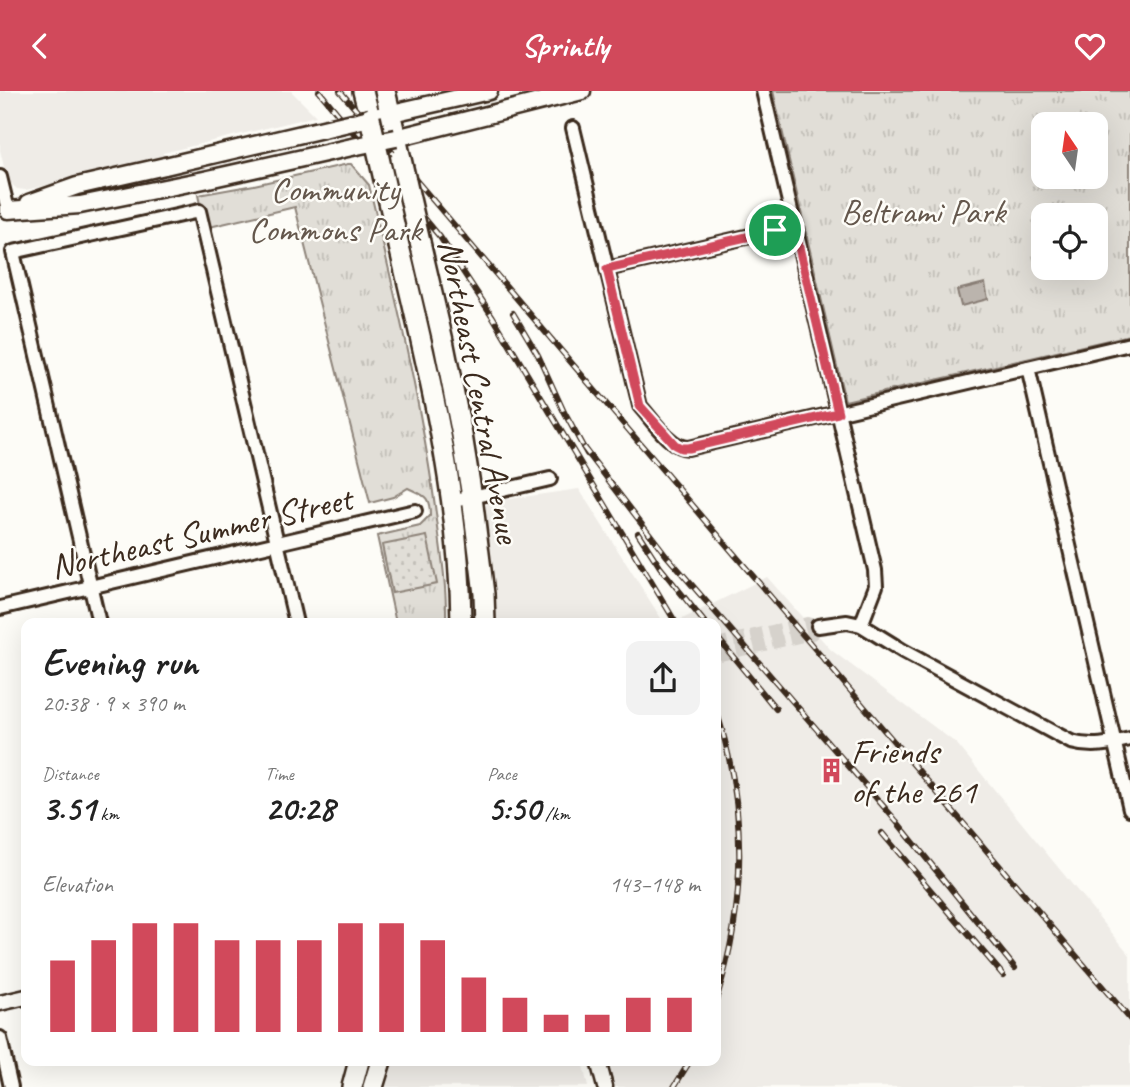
<!DOCTYPE html>
<meta charset="utf-8">
<style>
:root{--surface:#fff;--page:#f2f2f2;--text:#222;--muted:#767676;--accent:#d1495b}
body{margin:0;font-family:Caveat,sans-serif;background:var(--page);color:var(--text);height:100vh;display:flex;flex-direction:column;font-size:26px;white-space:nowrap}
*{box-sizing:border-box;margin:0}
p{font-size:23px;color:var(--muted)}
.icon{flex:none;width:38px;height:38px;fill:none;stroke:currentColor;stroke-width:2;stroke-linecap:round;stroke-linejoin:round}
.map{position:relative;flex:1;overflow:hidden}
.details{position:absolute;left:21px;top:527px;width:700px;height:448px;display:flex;flex-direction:column;background:var(--surface);border-radius:14px;box-shadow:0 7px 28px #0002}
.details>*{flex:none}
.needle{width:46px;rotate:347deg}
.fabs{position:absolute;left:1031px;top:21px;display:grid;gap:14px}
.fabs a{display:grid;place-items:center;width:77px;height:77px;border-radius:14px;background:var(--surface);box-shadow:0 7px 28px #0002;font-size:35px}
.pin{position:absolute;display:grid;place-items:center;width:60px;height:60px;color:#fff;margin:-30px;border:4px solid #fff;border-radius:50%;box-shadow:0 2px 7px #0007}
.round{display:grid;place-items:center;flex:none;width:74px;height:74px;border-radius:14px;background:var(--page)}
.overview{display:flex;align-items:center;justify-content:space-between;height:119px;padding:0 21px}
h1{font-size:38px;font-weight:800;line-height:52px}
.stats{display:grid;grid-template-columns:repeat(3,1fr);gap:10px;height:119px;padding:7px 21px}
.stats div{display:grid;align-content:center}
.stats b{font-size:35px;font-weight:800}
.stats small{font-size:19px;font-weight:400}
.stats p{font-size:19px}
.chart{height:196px;padding:14px 21px}
.chart p{display:flex;justify-content:space-between}
.chart svg{width:100%;height:126px;margin-top:7px;stroke:var(--accent);stroke-width:6}
header{display:flex;justify-content:space-between;align-items:center;height:91px;padding:0 21px;background:var(--accent);color:#fff;font-size:32px;font-weight:800}
.map>svg:first-child{display:block}
.built{fill:#efece7}
.park{fill:url(#park-tufts);stroke:#8e847a;stroke-width:2;fill-rule:evenodd}
.garden{fill:url(#garden-dots);stroke:#8e847a;stroke-width:2}
.water{fill:#bbb4ad;stroke:#887d74;stroke-width:2}
.lines{fill:none;stroke-linecap:round;stroke-linejoin:round}
.minor-tunnel{stroke:#d6d2cc;stroke-width:12;stroke-dasharray:12 6;stroke-linecap:butt}
.minor-casing{stroke:#3b2a1e;stroke-width:18}
.tertiary-casing{stroke:#3b2a1e;stroke-width:19}
.secondary-casing{stroke:#3b2a1e;stroke-width:21}
.primary-casing{stroke:#3b2a1e;stroke-width:24}
.minor{stroke:#fdfcf7;stroke-width:12}
.tertiary{stroke:#fdfcf7;stroke-width:14}
.secondary{stroke:#fdfcf7;stroke-width:16}
.primary{stroke:#fdfcf7;stroke-width:19}
.rail-casing{stroke:#3b2a1e;stroke-width:6}
.rail{stroke:#fdfcf7;stroke-width:3.5;stroke-dasharray:10;stroke-linecap:butt}
.secondary-bridge-casing{stroke:#3b2a1e;stroke-width:21;stroke-linecap:butt}
.primary-bridge-casing{stroke:#3b2a1e;stroke-width:24;stroke-linecap:butt}
.secondary-bridge{stroke:#fdfcf7;stroke-width:16}
.primary-bridge{stroke:#fdfcf7;stroke-width:19}
.route-casing{stroke:#fff;stroke-width:14}
.route{stroke:#d1495b;stroke-width:9}
.labels{text-anchor:middle;stroke-width:5;stroke-linejoin:round;paint-order:stroke}
.park-label{font-size:35px;fill:#64574c;stroke:#fdfcf7}
.street-label{font-size:35px;fill:#3b2a1e;stroke:#fdfcf7}
.poi-label{font-size:35px;fill:#3b2a1e;stroke:#fdfcf7;text-anchor:start}
</style>
<header><svg class="icon" aria-label="back" viewBox="0 0 24 24"><path d="M15 5l-7 7 7 7"/></svg>Sprintly<svg class="icon" aria-label="heart" viewBox="0 0 24 24"><path d="M12 20l-8-8c-3-5 5-10 8-4 3-6 11-1 8 4z"/></svg></header>
<div class="map">
<svg width="1130" height="996" viewBox="0 0 1130 996">
<defs>
<pattern id="park-tufts" width="24" height="20" patternUnits="userSpaceOnUse" patternTransform="scale(1.75)"><rect width="24" height="20" fill="#e1ded7"/><path d="M3 7l-1-3M5 7V3M7 7l1-3M15 17l-1-3M17 17v-4M19 17l1-3" fill="none" stroke="#c2bfb8"/></pattern>
<pattern id="garden-dots" width="8" height="8" patternUnits="userSpaceOnUse" patternTransform="scale(1.75)"><rect width="8" height="8" fill="#e1ded7"/><path d="M2 2h.1M6 6h.1" fill="none" stroke="#c2bfb8" stroke-width="1.8" stroke-linecap="round"/></pattern>
</defs>
<rect width="100%" height="100%" fill="#fdfcf7"/>
<filter id="ink" filterUnits="userSpaceOnUse"><feTurbulence type="fractalNoise" baseFrequency=".0143" numOctaves="2"/><feDisplacementMap in="SourceGraphic" scale="14" xChannelSelector="R" yChannelSelector="G"/><feConvolveMatrix kernelMatrix="1 2 1 2 8 2 1 2 1" color-interpolation-filters="sRGB"/></filter>
<g filter="url(#ink)">
<!-- built -->
<g class="built">
<polygon points="0,0 291,0 316,25 163,62 164,67 26,99 17,98 7,89 0,59"/>
<polygon points="579,398 664,532 490,532 481,421 488,411"/>
<polygon points="767,486 831,559 957,653 1130,864 1130,996 613,996 607,970 716,970 716,532 674,532"/>
<polygon points="387,970 582,970 588,996 380,996"/>
</g>
<!-- park -->
<g class="park">
<path d="M773,0H1130V244L845,310ZM1043,33H1096V86H1043ZM1043,124H1096V177H1043Z"/>
<path d="M348,73H351L369,94C394,200 420,306 435,415C440,453 447,493 446,532H396L377,445L420,435L430,425C430,405 425,405 408,397L393,406L370,412L295,116L205,137L198,104L254,94Z"/>
</g>
<!-- garden -->
<polygon class="garden" points="427,445 437,493 392,502 382,454"/>
<!-- water -->
<polygon class="water" points="985,192 988,208 961,215 957,199"/>
<g class="lines">
<!-- minor-tunnel -->
<polyline class="minor-tunnel" points="716,553 807,532 818,535 812,543 716,565"/>
<defs>
<g id="minor">
<polyline points="763,0 875,479 876,495 861,534"/>
<path d="M573,37L640,315C652,328 670,357 688,357L1130,253"/>
<polyline points="0,86 8,119"/>
<polyline points="607,178 794,135"/>
<polyline points="1028,277 1130,718"/>
<polyline points="451,411 550,388"/>
<polyline points="0,517 415,420"/>
<polyline points="99,532 13,161 199,120 296,532"/>
<path d="M818,535L847,531L861,534L903,560L1071,651C1092,657 1109,653 1130,648"/>
<polyline points="0,947 11,996"/>
</g>
<g id="tertiary">
<polyline points="0,912 26,906"/>
<polyline points="598,970 605,996"/>
</g>
<g id="secondary">
<polyline points="370,27 489,0"/>
<polyline points="396,47 582,0"/>
<polyline points="29,112 77,95 165,75"/>
<polyline points="8,119 80,114 204,89 352,56"/>
</g>
<g id="primary">
<polyline points="363,0 370,27"/>
<polyline points="385,0 401,68"/>
<polyline points="420,151 444,254 462,344 472,406 484,503 485,532"/>
<path d="M399,155C428,278 460,404 461,532"/>
<polyline points="352,996 359,970"/>
<polyline points="373,996 381,970"/>
</g>
</defs>
<!-- minor casing -->
<use href="#minor" class="minor-casing"/>
<!-- tertiary casing -->
<use href="#tertiary" class="tertiary-casing"/>
<!-- secondary casing -->
<use href="#secondary" class="secondary-casing"/>
<!-- primary casing -->
<use href="#primary" class="primary-casing"/>
<!-- minor -->
<use href="#minor" class="minor"/>
<!-- tertiary -->
<use href="#tertiary" class="tertiary"/>
<!-- secondary -->
<use href="#secondary" class="secondary"/>
<!-- primary -->
<use href="#primary" class="primary"/>
<defs>
<g id="rail">
<polyline points="319,0 440,146 493,226 676,532"/>
<polyline points="340,0 1130,928"/>
<polyline points="513,222 538,264 564,321 587,363"/>
<polyline points="583,356 666,464 897,731 1015,877"/>
<polyline points="638,442 660,476 705,532"/>
<polyline points="716,545 776,618"/>
<path d="M716,619C747,714 747,814 716,909"/>
<polyline points="882,742 1003,884"/>
<polyline points="674,996 690,970"/>
</g>
</defs>
<!-- rail casing -->
<use href="#rail" class="rail-casing"/>
<!-- rail -->
<use href="#rail" class="rail"/>
<defs>
<g id="secondary-bridge">
<polyline points="352,56 396,47"/>
<polyline points="165,75 370,27"/>
</g>
<g id="primary-bridge">
<polyline points="370,27 399,155"/>
<polyline points="401,68 420,151"/>
</g>
</defs>
<!-- secondary-bridge casing -->
<use href="#secondary-bridge" class="secondary-bridge-casing"/>
<!-- primary-bridge casing -->
<use href="#primary-bridge" class="primary-bridge-casing"/>
<!-- secondary-bridge -->
<use href="#secondary-bridge" class="secondary-bridge"/>
<!-- primary-bridge -->
<use href="#primary-bridge" class="primary-bridge"/>
</g>
</g>
<g class="lines" filter="url(#ink)">
<defs>
<polygon id="route" points="794,135 838,322 688,357 681,357 675,354 640,315 607,178"/>
</defs>
<!-- route casing -->
<use href="#route" class="route-casing"/>
<!-- route -->
<use href="#route" class="route"/>
</g>
<!-- icons -->
<defs>
<symbol id="building-bare" viewBox="-9 -9 18 18"><path d="M-4-6H4V6H1V3H-1V6H-4ZM-2.5-4.3h1.7v1.8h-1.7ZM.8-4.3h1.7v1.8H.8ZM-2.5-1h1.7V.8h-1.7ZM.8-1h1.7V.8H.8Z" fill="#d1495b" stroke="#fdfcf7" stroke-width="2.5" paint-order="stroke"/></symbol>
</defs>
<g fill-rule="evenodd">
<use href="#building-bare" x="814" y="662" width="35" height="35"/>
</g>
<g class="labels">
<!-- park labels -->
<g class="park-label">
<text x="335" y="110">Community<tspan x="335" dy="40">Commons Park</tspan></text>
<text x="923" y="132">Beltrami Park</text>
</g>
<!-- street labels -->
<g class="street-label">
<text transform="translate(480 300) rotate(79)" y="12">Northeast Central Avenue</text>
<text transform="translate(201 441) rotate(-13)" y="12">Northeast Summer Street</text>
</g>
<!-- poi labels -->
<g class="poi-label">
<text x="851" y="672">Friends<tspan x="851" dy="40">of the 261</tspan></text>
</g>
</g>
</svg>
<div class="fabs">
<a><svg class="needle" viewBox="-14 -14 28 28"><path d="M0-13l5 13h-10z" fill="#e53935"/><path d="M0 13l5-13h-10z" fill="#767676"/></svg></a>
<a><svg class="icon" aria-label="locate" viewBox="0 0 24 24"><circle cx="12" cy="12" r="6"/><path d="M12 2v4M12 18v4M2 12h4M18 12h4"/></svg></a>
</div>
<div class="pin" style="left:775px;top:139px;background:#1e9e55"><svg class="icon" aria-label="arrive" viewBox="0 0 24 24"><path d="M6 21V4h12l-3 4 3 4H6"/></svg></div>
<section class="details">
<div class="overview"><div><h1>Evening run</h1><p>20:38 · 9 × 390 m</p></div><a class="round"><svg class="icon" aria-label="share" viewBox="0 0 24 24"><path d="M12 15V3M7 8l5-5 5 5M5 13v7h14v-7"/></svg></a></div>
<div class="stats">
<div><p>Distance</p><b>3.51<small> km</small></b></div>
<div><p>Time</p><b>20:28</b></div>
<div><p>Pace</p><b>5:50<small> /km</small></b></div>
</div>
<div class="chart"><p><span>Elevation</span>143–148 m</p>
<svg viewBox="0 0 160 44" preserveAspectRatio="none"><path d="M5 44V19M15 44V12M25 44V6M35 44V6M45 44V12M55 44V12M65 44V12M75 44V6M85 44V6M95 44V12M105 44V25M115 44V32M125 44V38M135 44V38M145 44V32M155 44V32"/></svg>
</div>
</section>
</div>
